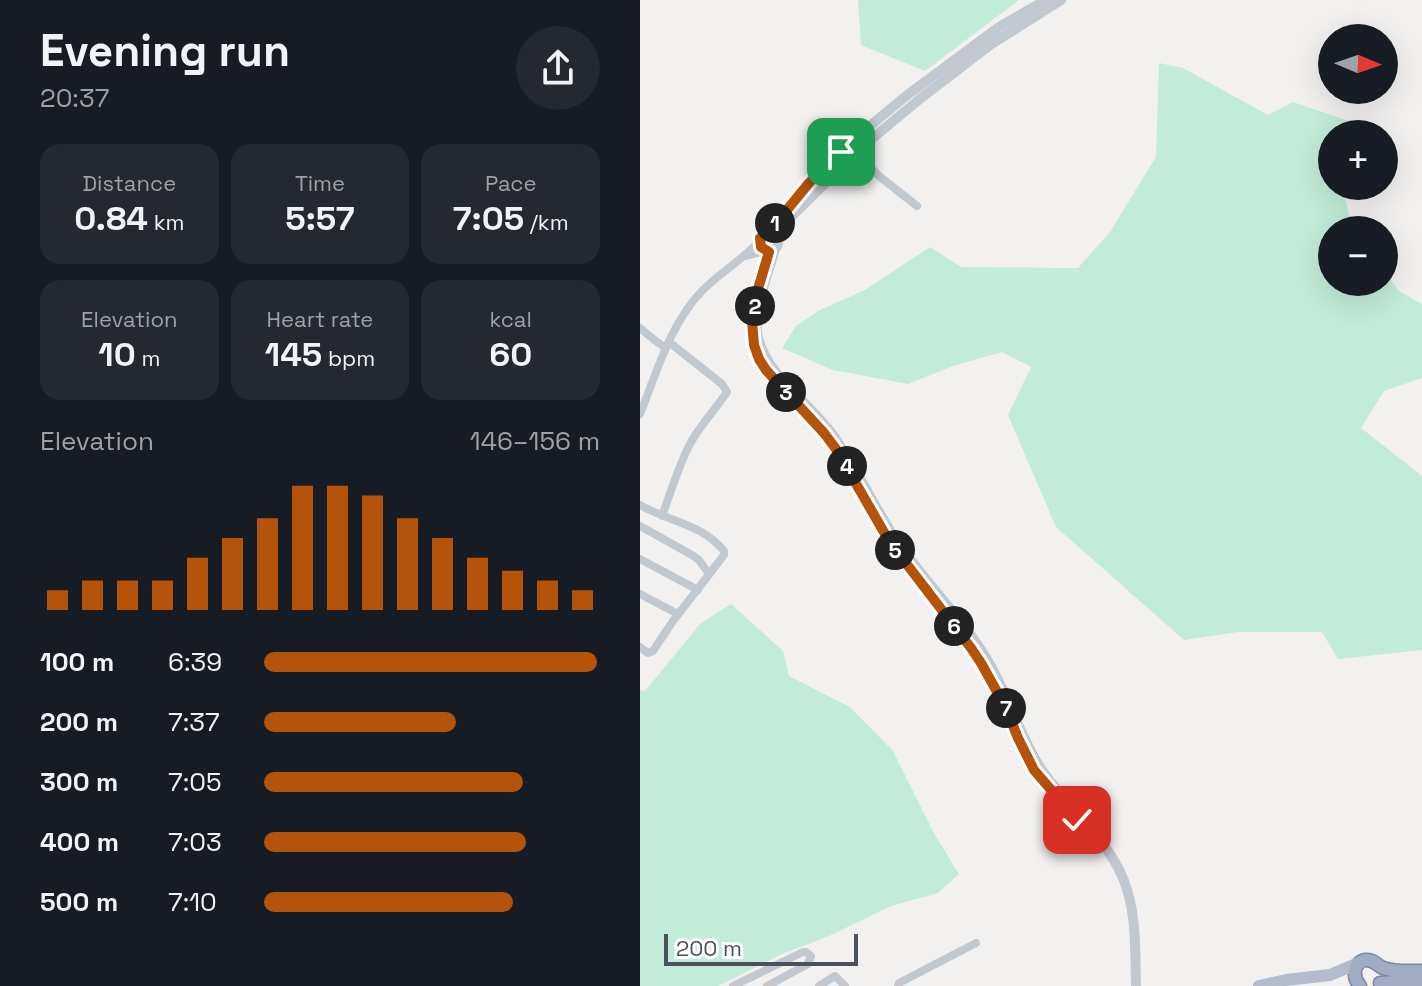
<!DOCTYPE html>
<meta charset="utf-8">
<style>
:root{--surface:#171b24;--page:#242831;--text:#f1f3f6;--muted:#9ea1a6;--accent:#b45309}
body{margin:0;font-family:"Space Grotesk",sans-serif;background:var(--page);color:var(--text);height:100vh;display:flex;flex-direction:column;font-size:30px;white-space:nowrap}
*{box-sizing:border-box;margin:0}
p{font-size:26px;color:var(--muted)}
.icon{flex:none;width:44px;height:44px;fill:none;stroke:currentColor;stroke-width:2;stroke-linecap:round;stroke-linejoin:round}
.map{position:relative;flex:1;overflow:hidden}
.sheet{display:flex;flex-direction:column;background:var(--surface);width:640px}
.sheet>*{flex:none}
.needle{width:52px;rotate:92deg}
.buttons{position:absolute;left:678px;top:24px;display:grid;gap:16px}
.buttons a{display:grid;place-items:center;width:80px;height:80px;border-radius:50%;background:var(--surface);box-shadow:0 8px 32px #0002;font-size:40px}
.scale{position:absolute;left:24px;bottom:20px;width:194px;box-sizing:border-box;padding-left:8px;border:4px solid #4a515c;border-top:0;font-size:22px;line-height:28px;white-space:nowrap;color:#4a515c;-webkit-text-stroke:6px #fff;paint-order:stroke}
.pin{position:absolute;display:grid;place-items:center;width:68px;height:68px;color:#fff;margin:-34px;border-radius:16px;box-shadow:0 4px 12px #0006}
.km{position:absolute;width:40px;height:40px;margin:-20px;border-radius:50%;background:#222;color:#fff;font-size:22px;line-height:40px;text-align:center}
.round{display:grid;place-items:center;flex:none;width:84px;height:84px;border-radius:42px;background:var(--page)}
.summary{display:flex;align-items:center;justify-content:space-between;height:136px;padding:0 40px}
h1{font-size:44px;font-weight:700;line-height:60px}
.stats{display:grid;grid-template-columns:repeat(3,1fr);gap:12px;height:136px;padding:8px 40px}
.stats div{display:grid;align-content:center;border-radius:20px;background:var(--page);text-align:center}
.stats b{font-size:34px;font-weight:700}
.stats small{font-size:22px;font-weight:400}
.stats p{font-size:22px}
.chart{height:224px;padding:16px 40px}
.chart p{display:flex;justify-content:space-between}
.chart svg{width:100%;height:144px;margin-top:8px;stroke:var(--accent);stroke-width:6}
ul{padding:0 40px;list-style:none;font-size:26px}
li{display:grid;grid-template-columns:128px 96px 1fr;align-items:center;height:60px}
li i{height:20px;border-radius:10px;background:var(--accent)}
main{display:flex;flex:1;min-height:0}
.map>svg:first-child{display:block}
.green{fill:#c3ebd9}
.lines{fill:none;stroke-linecap:round;stroke-linejoin:round}
.trunk-casing{stroke:#7887a6;stroke-width:15}
.minor{stroke:#c2c8d0;stroke-width:8}
.tertiary{stroke:#c2c8d0;stroke-width:10}
.primary{stroke:#b3bccc;stroke-width:12}
.trunk{stroke:#a0acc3;stroke-width:12}
.route-casing{stroke:#fff;stroke-width:16}
.route{stroke:#b45309;stroke-width:10}
</style>
<main>
<section class="sheet">
<div class="summary"><div><h1>Evening run</h1><p>20:37</p></div><a class="round"><svg class="icon" aria-label="share" viewBox="0 0 24 24"><path d="M12 15V3M7 8l5-5 5 5M5 13v7h14v-7"/></svg></a></div>
<div class="stats">
<div><p>Distance</p><b>0.84<small> km</small></b></div>
<div><p>Time</p><b>5:57</b></div>
<div><p>Pace</p><b>7:05<small> /km</small></b></div>
</div>
<div class="stats">
<div><p>Elevation</p><b>10<small> m</small></b></div>
<div><p>Heart rate</p><b>145<small> bpm</small></b></div>
<div><p>kcal</p><b>60</b></div>
</div>
<div class="chart"><p><span>Elevation</span>146–156 m</p>
<svg viewBox="0 0 160 44" preserveAspectRatio="none"><path d="M5 44V38M15 44V35M25 44V35M35 44V35M45 44V28M55 44V22M65 44V16M75 44V6M85 44V6M95 44V9M105 44V16M115 44V22M125 44V28M135 44V32M145 44V35M155 44V38"/></svg>
</div>
<ul>
<li><b>100 m</b>6:39<i style="width:99%"></i></li>
<li><b>200 m</b>7:37<i style="width:57%"></i></li>
<li><b>300 m</b>7:05<i style="width:77%"></i></li>
<li><b>400 m</b>7:03<i style="width:78%"></i></li>
<li><b>500 m</b>7:10<i style="width:74%"></i></li>
</ul>
</section>
<div class="map">
<svg width="782" height="986" viewBox="0 0 782 986">
<rect width="100%" height="100%" fill="#f2f1f0"/>
<!-- green -->
<g class="green">
<polygon points="218,0 379,0 285,71 221,45"/>
<polygon points="519,63 543,68 628,115 653,102 706,120 734,134 692,134 692,186 711,186 705,198 713,230 692,230 692,282 744,282 744,271 759,291 782,304 782,378 744,391 721,428 782,476 782,650 698,659 682,632 598,632 544,640 416,527 368,415 391,367 362,352 313,366 268,384 193,370 142,348 156,326 180,310 225,290 290,247 321,267 438,268 470,232 516,157"/>
<polygon points="91,604 143,651 149,676 210,707 253,751 295,835 319,874 298,893 251,906 189,936 142,954 78,986 0,986 0,690 5,691 60,624"/>
</g>
<g class="lines">
<defs>
<g id="trunk">
<polyline points="740,983 782,980"/>
<path d="M720,986C713,978 712,963 725,960C734,959 736,965 743,968C753,972 771,971 782,971"/>
</g>
</defs>
<!-- trunk casing -->
<use href="#trunk" class="trunk-casing"/>
<!-- minor -->
<g class="minor">
<polyline points="217,153 239,176 277,206"/>
<polyline points="105,256 126,251"/>
<polyline points="0,328 17,342 26,348"/>
<path d="M0,414C17,372 30,324 62,291C80,272 103,260 119,241"/>
<path d="M0,505C29,522 61,523 84,551V555L33,621L13,651L8,653L0,647"/>
<path d="M22,516C31,492 38,467 50,444C60,425 75,410 87,392L82,384L29,342"/>
<polyline points="0,526 52,555 59,560 69,574"/>
<polyline points="0,559 58,590"/>
<polyline points="0,594 38,614"/>
<polyline points="93,986 163,952 166,952 171,956 168,964 127,986"/>
<polyline points="179,986 195,976 205,986"/>
<polyline points="258,986 259,983 336,943"/>
</g>
<!-- tertiary -->
<g class="tertiary">
<circle cx="129" cy="242" r="9"/>
<polyline points="128,233 169,183 231,125 266,96 359,27 406,0"/>
<polyline points="138,242 142,232 151,217 222,147 281,98 350,45 421,0"/>
<path d="M135,249C128,273 112,314 118,338C129,379 172,404 195,438C219,473 237,513 261,547C289,587 325,621 349,663C369,696 379,735 400,767C425,806 464,834 483,878C497,913 495,949 496,986"/>
<polyline points="112,332 114,345 125,369"/>
<polyline points="152,399 179,428"/>
<polyline points="217,484 234,518 253,546"/>
<polyline points="279,582 331,648 358,692"/>
</g>
<!-- primary -->
<polyline class="primary" points="619,986 646,980 690,975 721,962"/>
<!-- trunk -->
<use href="#trunk" class="trunk"/>
</g>
<g class="lines">
<defs>
<polyline id="route" points="201,152 169,183 128,233 120,238 121,247 129,252 118,289 112,321 114,345 119,359 126,370 184,433 196,449 249,541 331,648 341,663 365,706 378,738 394,770 437,820"/>
</defs>
<!-- route casing -->
<use href="#route" class="route-casing"/>
<!-- route -->
<use href="#route" class="route"/>
</g>
</svg>
<div class="buttons">
<a><svg class="needle" viewBox="-14 -14 28 28"><path d="M0-13l5 13h-10z" fill="#e53935"/><path d="M0 13l5-13h-10z" fill="#9ea1a6"/></svg></a>
<a>+</a>
<a>−</a>
</div>
<div class="scale">200 m</div>
<div class="pin" style="left:201px;top:152px;background:#1e9e55"><svg class="icon" aria-label="arrive" viewBox="0 0 24 24"><path d="M6 21V4h12l-3 4 3 4H6"/></svg></div>
<div class="pin" style="left:437px;top:820px;background:#d93025"><svg class="icon" aria-label="check" viewBox="0 0 24 24"><path d="M5 12l5 5 9-10"/></svg></div>
<b class="km" style="left:135px;top:223px">1</b>
<b class="km" style="left:115px;top:306px">2</b>
<b class="km" style="left:146px;top:392px">3</b>
<b class="km" style="left:207px;top:466px">4</b>
<b class="km" style="left:255px;top:550px">5</b>
<b class="km" style="left:314px;top:626px">6</b>
<b class="km" style="left:366px;top:708px">7</b>
</div>
</main>
